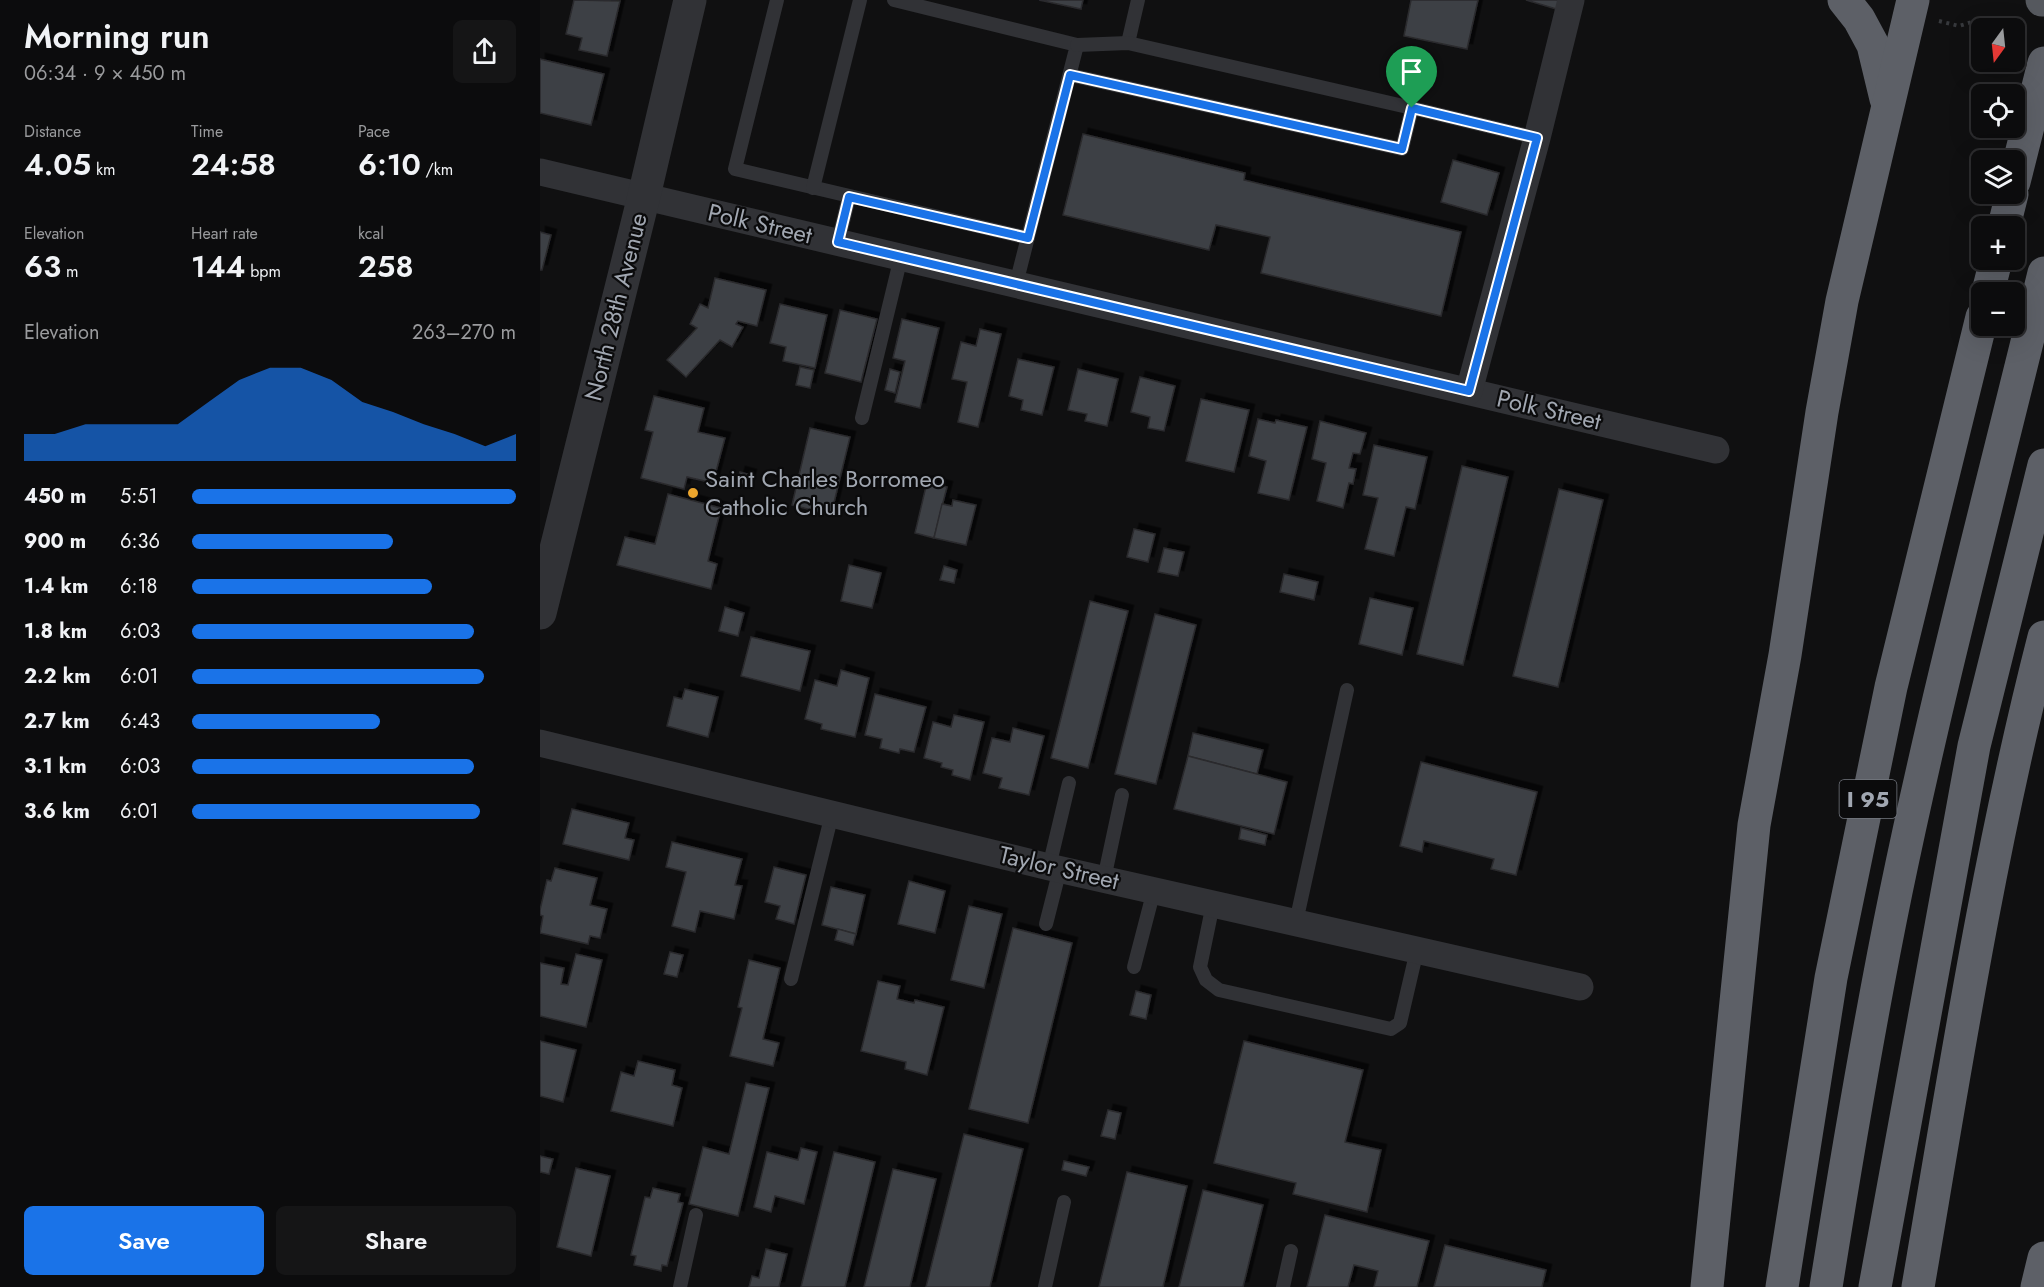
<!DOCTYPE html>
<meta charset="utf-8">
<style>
:root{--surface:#0c0c0d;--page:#151516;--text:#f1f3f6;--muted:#9a9b9d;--line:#2c2c2e;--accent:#1a73e8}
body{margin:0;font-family:Jost,sans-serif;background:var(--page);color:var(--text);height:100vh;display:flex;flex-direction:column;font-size:22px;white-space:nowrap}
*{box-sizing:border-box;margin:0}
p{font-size:20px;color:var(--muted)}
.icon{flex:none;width:33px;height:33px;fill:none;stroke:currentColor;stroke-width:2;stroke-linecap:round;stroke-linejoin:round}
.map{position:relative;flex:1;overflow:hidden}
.sheet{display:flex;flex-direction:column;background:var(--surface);width:540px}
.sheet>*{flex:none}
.needle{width:39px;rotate:195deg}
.tools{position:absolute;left:1431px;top:18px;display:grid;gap:12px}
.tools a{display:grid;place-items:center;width:54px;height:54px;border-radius:9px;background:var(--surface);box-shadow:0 6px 24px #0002,0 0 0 2px var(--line);font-size:30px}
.pin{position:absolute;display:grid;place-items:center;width:51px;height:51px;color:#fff;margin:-62px -26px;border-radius:50% 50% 50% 0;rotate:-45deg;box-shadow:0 0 6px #0007}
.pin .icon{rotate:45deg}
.round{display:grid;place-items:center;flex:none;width:63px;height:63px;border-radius:9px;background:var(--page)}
.head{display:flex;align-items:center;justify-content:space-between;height:102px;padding:0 24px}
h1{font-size:33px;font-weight:600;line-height:45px}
.stats{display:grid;grid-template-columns:repeat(3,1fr);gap:9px;height:102px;padding:6px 24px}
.stats div{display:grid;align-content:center}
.stats b{font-size:30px;font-weight:600}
.stats small{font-size:16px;font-weight:400}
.stats p{font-size:16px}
.chart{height:168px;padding:12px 24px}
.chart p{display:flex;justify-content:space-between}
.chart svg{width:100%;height:108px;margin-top:6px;fill:var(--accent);opacity:.7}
.cta{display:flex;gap:12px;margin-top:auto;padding:12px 24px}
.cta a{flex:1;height:69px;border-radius:9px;background:var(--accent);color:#fff;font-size:24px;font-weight:600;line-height:69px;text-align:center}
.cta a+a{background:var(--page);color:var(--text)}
ul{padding:0 24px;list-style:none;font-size:20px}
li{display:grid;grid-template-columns:96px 72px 1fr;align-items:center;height:45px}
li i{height:15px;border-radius:8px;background:var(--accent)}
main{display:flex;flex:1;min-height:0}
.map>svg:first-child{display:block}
.building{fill:#3e4044;stroke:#2a2a2d;stroke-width:1.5;filter:url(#shadow)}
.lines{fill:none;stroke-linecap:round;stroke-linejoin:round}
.path{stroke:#37393d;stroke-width:4;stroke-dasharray:3 4.5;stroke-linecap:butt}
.service{stroke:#313236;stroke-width:14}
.minor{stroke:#313236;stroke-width:27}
.tertiary{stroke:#313236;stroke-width:33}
.trunk{stroke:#55585e;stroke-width:33}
.motorway{stroke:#5d6067;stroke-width:33}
.route-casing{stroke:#fff;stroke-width:12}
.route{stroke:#1a73e8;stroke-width:8}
.poi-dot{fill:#eca52d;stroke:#0b0b0c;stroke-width:2}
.labels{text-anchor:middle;stroke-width:4.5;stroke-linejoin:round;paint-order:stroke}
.shield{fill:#0b0b0c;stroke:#747880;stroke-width:1.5}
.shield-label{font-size:22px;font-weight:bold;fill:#a1a7b1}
.street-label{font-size:24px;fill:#a1a7b1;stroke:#0b0b0c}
.poi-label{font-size:24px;fill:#a1a7b1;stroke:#0b0b0c;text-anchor:start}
</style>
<main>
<section class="sheet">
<div class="head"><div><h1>Morning run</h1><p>06:34 · 9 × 450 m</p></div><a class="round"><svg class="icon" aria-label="share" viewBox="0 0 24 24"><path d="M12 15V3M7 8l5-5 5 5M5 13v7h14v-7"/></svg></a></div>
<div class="stats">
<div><p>Distance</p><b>4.05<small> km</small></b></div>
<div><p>Time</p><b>24:58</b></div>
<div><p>Pace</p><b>6:10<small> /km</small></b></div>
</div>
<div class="stats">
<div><p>Elevation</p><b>63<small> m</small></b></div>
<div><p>Heart rate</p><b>144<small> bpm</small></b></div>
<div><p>kcal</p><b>258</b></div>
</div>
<div class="chart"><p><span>Elevation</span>263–270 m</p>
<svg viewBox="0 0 160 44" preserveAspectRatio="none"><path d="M0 44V33L10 33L20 29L30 29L40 29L50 29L60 20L70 11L80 6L90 6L100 11L110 20L120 24L130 29L140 33L150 38L160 33V44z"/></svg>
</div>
<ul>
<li><b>450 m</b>5:51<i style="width:100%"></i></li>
<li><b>900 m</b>6:36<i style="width:62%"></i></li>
<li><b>1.4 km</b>6:18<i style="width:74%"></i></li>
<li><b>1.8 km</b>6:03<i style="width:87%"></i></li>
<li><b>2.2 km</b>6:01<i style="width:90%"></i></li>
<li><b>2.7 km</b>6:43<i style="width:58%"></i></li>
<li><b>3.1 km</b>6:03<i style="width:87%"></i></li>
<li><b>3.6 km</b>6:01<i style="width:89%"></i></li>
</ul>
<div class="cta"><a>Save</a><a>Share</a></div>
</section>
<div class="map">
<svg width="1504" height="1287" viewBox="0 0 1504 1287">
<defs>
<filter id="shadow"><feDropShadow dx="5.5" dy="-5.5" stdDeviation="0" flood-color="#0009"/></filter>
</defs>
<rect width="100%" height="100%" fill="#101011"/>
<!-- building -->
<g class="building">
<polygon points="34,0 80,1 67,56 39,50 42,38 26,34"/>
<polygon points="499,0 543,0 541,9"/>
<polygon points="871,0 938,0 927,49 864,36"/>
<polygon points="986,0 1026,0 1023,11"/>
<polygon points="0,59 64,74 51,125 0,113"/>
<polygon points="543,134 705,173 704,180 921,232 901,316 721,273 730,237 676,225 669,250 523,215"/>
<polygon points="913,160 959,173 947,215 901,202"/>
<polygon points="0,232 11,235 2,270 0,270"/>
<polygon points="175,278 226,290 217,326 198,321 196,324 203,327 192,347 180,340 146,377 127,360 157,328 150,324 160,304 168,308"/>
<polygon points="240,304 287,315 275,368 243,361 246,347 230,343"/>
<polygon points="300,310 337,319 321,382 285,373"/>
<polygon points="362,319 399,328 380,408 355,402 365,361 353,358"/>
<polygon points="440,329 461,334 438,427 418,422 427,382 412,379 421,342 436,346"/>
<polygon points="478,359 514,367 502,415 481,410 483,400 469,396"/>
<polygon points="260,367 274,370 270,388 256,385"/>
<polygon points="350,369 360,372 355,393 345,390"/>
<polygon points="538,369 578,379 567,426 545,421 547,414 528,410"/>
<polygon points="600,377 635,386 624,431 608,428 610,417 591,412"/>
<polygon points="114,396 164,408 158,432 185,438 173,483 147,477 144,489 101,478 113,432 105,430"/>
<polygon points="661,399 709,410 694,472 646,461"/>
<polygon points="718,419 735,423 736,420 767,427 749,500 718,493 726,461 709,456"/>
<polygon points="780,421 826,433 820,454 813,453 809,468 816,469 813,484 809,483 803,508 777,501 786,463 772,459"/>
<polygon points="270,428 310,437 291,515 252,505"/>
<polygon points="834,445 887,457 875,509 866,507 854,556 825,549 838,498 823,495"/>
<polygon points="922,466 968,477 923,665 877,654"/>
<polygon points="200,472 211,475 208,485 197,482"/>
<polygon points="387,482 407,487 394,538 375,533"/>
<polygon points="1019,489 1063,500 1018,687 973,676"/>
<polygon points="128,494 181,508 168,561 177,564 171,589 77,565 85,537 115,544"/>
<polygon points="413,500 436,505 426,545 394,538 402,504 412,506"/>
<polygon points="594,529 615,534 608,562 587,557"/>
<polygon points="624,548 644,552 638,576 618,572"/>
<polygon points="309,565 341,573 332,608 301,601"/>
<polygon points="404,566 417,570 414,583 400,580"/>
<polygon points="744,574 778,582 774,600 740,592"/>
<polygon points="830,598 873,608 862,655 819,644"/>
<polygon points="550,601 588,611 548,768 511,758"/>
<polygon points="185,607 204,613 198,636 179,631"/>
<polygon points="615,614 656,625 616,784 575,774"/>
<polygon points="211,637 270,651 260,691 201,676"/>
<polygon points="301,670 329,678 315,737 281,729 282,724 265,719 275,680 297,686"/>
<polygon points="145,689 178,697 168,737 127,726 134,697 142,699"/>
<polygon points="335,694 386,707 374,752 360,749 359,753 340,748 342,739 325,735"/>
<polygon points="414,715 444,722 430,780 412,775 413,770 401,767 402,763 384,758 393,722 411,727"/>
<polygon points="473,728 504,736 489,795 459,788 462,778 443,773 452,738 470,742"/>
<polygon points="653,733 723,750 717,774 648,756"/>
<polygon points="648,756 747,782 734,834 634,809"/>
<polygon points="881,762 997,792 976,875 951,869 954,859 884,841 882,852 860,846"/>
<polygon points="32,809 89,823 85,838 94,840 89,860 23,844"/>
<polygon points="701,828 727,835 725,845 699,839"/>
<polygon points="132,842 202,859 195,885 202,886 194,919 160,911 155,932 132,926 146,872 126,867"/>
<polygon points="234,867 266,875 254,924 236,919 240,906 225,902"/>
<polygon points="15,868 57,878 50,905 67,909 60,938 50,936 48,944 0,933 3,916 0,915 0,910 7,880 11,881"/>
<polygon points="369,881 405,891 395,933 358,924"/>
<polygon points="291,887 325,895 316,934 282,925"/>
<polygon points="429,906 462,914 444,988 411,980"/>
<polygon points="473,928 532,943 488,1123 429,1109"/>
<polygon points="298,929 316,934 313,945 295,940"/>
<polygon points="130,952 143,955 137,977 124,974"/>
<polygon points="36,954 62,960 46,1027 0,1016 0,963 24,968 21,984 28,985"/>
<polygon points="209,960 240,968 223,1039 239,1043 233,1066 190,1056 202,1008 198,1007"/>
<polygon points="338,981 360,986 357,999 374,1003 375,1000 404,1007 387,1075 365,1069 366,1062 321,1051"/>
<polygon points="596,991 611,995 606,1019 590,1015"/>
<polygon points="0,1041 36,1050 23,1102 0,1096"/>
<polygon points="704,1041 823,1070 805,1142 841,1150 827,1212 753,1194 756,1183 674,1163"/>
<polygon points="98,1061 135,1070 132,1085 142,1088 133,1126 71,1111 81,1072 94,1076"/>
<polygon points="206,1083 229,1088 198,1216 149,1204 163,1147 189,1154"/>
<polygon points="568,1110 581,1113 575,1139 561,1136"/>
<polygon points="424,1134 483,1149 450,1287 386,1287"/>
<polygon points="261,1148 277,1152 264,1204 235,1196 231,1212 214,1207 227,1152 258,1160"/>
<polygon points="294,1152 335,1162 305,1287 261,1287"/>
<polygon points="0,1156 13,1159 9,1174 0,1172"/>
<polygon points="524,1161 549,1167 546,1176 522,1170"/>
<polygon points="36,1168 70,1176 51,1256 17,1247"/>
<polygon points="353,1169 396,1179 370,1287 324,1287"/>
<polygon points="587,1172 647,1186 623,1287 559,1287"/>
<polygon points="113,1188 140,1194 138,1202 143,1203 127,1266 122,1265 121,1271 94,1265 96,1256 91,1255 105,1197 110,1198"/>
<polygon points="663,1190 723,1205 703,1287 639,1287"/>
<polygon points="785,1215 889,1241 877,1287 834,1287 838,1271 814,1265 808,1287 767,1287"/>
<polygon points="905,1245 1006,1270 1002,1287 894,1287"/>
<polygon points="226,1249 247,1254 239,1287 209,1287 212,1276 219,1278"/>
</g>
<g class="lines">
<!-- path -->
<polyline class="path" points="1399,21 1419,26 1432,22 1453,28"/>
<!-- service -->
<g class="service">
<polyline points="237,0 195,169 488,238"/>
<polyline points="354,0 537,45 476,284"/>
<polyline points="588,43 598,0"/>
<polyline points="537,45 588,43 872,108"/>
<polyline points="530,75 862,149 872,108 997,138"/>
<polyline points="273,188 320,0"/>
<polyline points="298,242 309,197"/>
<polyline points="322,418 361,257"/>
<polyline points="509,867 529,783"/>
<polyline points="564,879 582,795"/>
<polyline points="673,904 660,967 666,980 679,990 851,1029 860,1023 877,950"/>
<polyline points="756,922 807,690"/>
<polyline points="506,924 520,869"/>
<polyline points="594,967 614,890"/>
<polyline points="251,979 292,814"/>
<polyline points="140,1287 156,1215"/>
<polyline points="505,1287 524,1202"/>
<polyline points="743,1287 751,1251"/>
</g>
<!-- minor -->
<g class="minor">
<polyline points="0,172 1176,450"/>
<polyline points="929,391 997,138 1031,0"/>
<polyline points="0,743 509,867 1040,987"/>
</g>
<!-- tertiary -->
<polyline class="tertiary" points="0,613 104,196 150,0"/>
<!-- trunk -->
<polyline class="trunk" points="1502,0 1504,0"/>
<!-- motorway -->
<g class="motorway">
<polyline points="1304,0 1319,19 1333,45 1346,99"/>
<polyline points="1474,182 1504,63"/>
<polyline points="1464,226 1472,194"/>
<polyline points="1448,292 1456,260"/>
<polyline points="1167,1287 1214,825 1245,655 1282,412 1302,301 1373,0"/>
<polyline points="1242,1287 1291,978 1351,687 1442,317"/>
<path d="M1286,1287C1307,1155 1329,1023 1356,892C1399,684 1454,479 1504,273"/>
<polyline points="1335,1287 1434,746 1504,465"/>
<path d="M1378,1287C1415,1070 1449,851 1504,637"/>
<polyline points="1497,1287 1504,1258"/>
</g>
</g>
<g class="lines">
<defs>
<polygon id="route" points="530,75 862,149 872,108 997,138 929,391 298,242 309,197 488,238"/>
</defs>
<!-- route casing -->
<use href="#route" class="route-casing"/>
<!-- route -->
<use href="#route" class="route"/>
</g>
<!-- markers -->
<circle class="poi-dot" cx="153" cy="493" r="6"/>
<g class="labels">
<!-- shield labels -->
<rect class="shield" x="1299.5" y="780" width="57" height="38" rx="4.5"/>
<g class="shield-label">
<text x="1328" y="807">I 95</text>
</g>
<!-- street labels -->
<g class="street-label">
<text transform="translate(220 224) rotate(13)" y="8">Polk Street</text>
<text transform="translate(76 307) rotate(-76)" y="8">North 28th Avenue</text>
<text transform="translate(1009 410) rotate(13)" y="8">Polk Street</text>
<text transform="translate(519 868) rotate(13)" y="8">Taylor Street</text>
</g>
<!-- poi labels -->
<g class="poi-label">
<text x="165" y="487">Saint Charles Borromeo<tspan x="165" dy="28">Catholic Church</tspan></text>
</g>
</g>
</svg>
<div class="tools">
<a><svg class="needle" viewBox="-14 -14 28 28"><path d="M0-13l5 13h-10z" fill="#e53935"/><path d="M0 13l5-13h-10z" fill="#9a9b9d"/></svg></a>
<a><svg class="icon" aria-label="locate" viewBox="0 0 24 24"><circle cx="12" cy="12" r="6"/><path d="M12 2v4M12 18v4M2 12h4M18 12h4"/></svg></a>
<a><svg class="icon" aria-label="layers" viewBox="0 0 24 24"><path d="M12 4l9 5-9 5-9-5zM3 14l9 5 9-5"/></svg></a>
<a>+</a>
<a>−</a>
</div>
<div class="pin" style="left:872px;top:108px;background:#1e9e55"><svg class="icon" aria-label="arrive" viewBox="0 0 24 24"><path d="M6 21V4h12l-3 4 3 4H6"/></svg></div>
</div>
</main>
